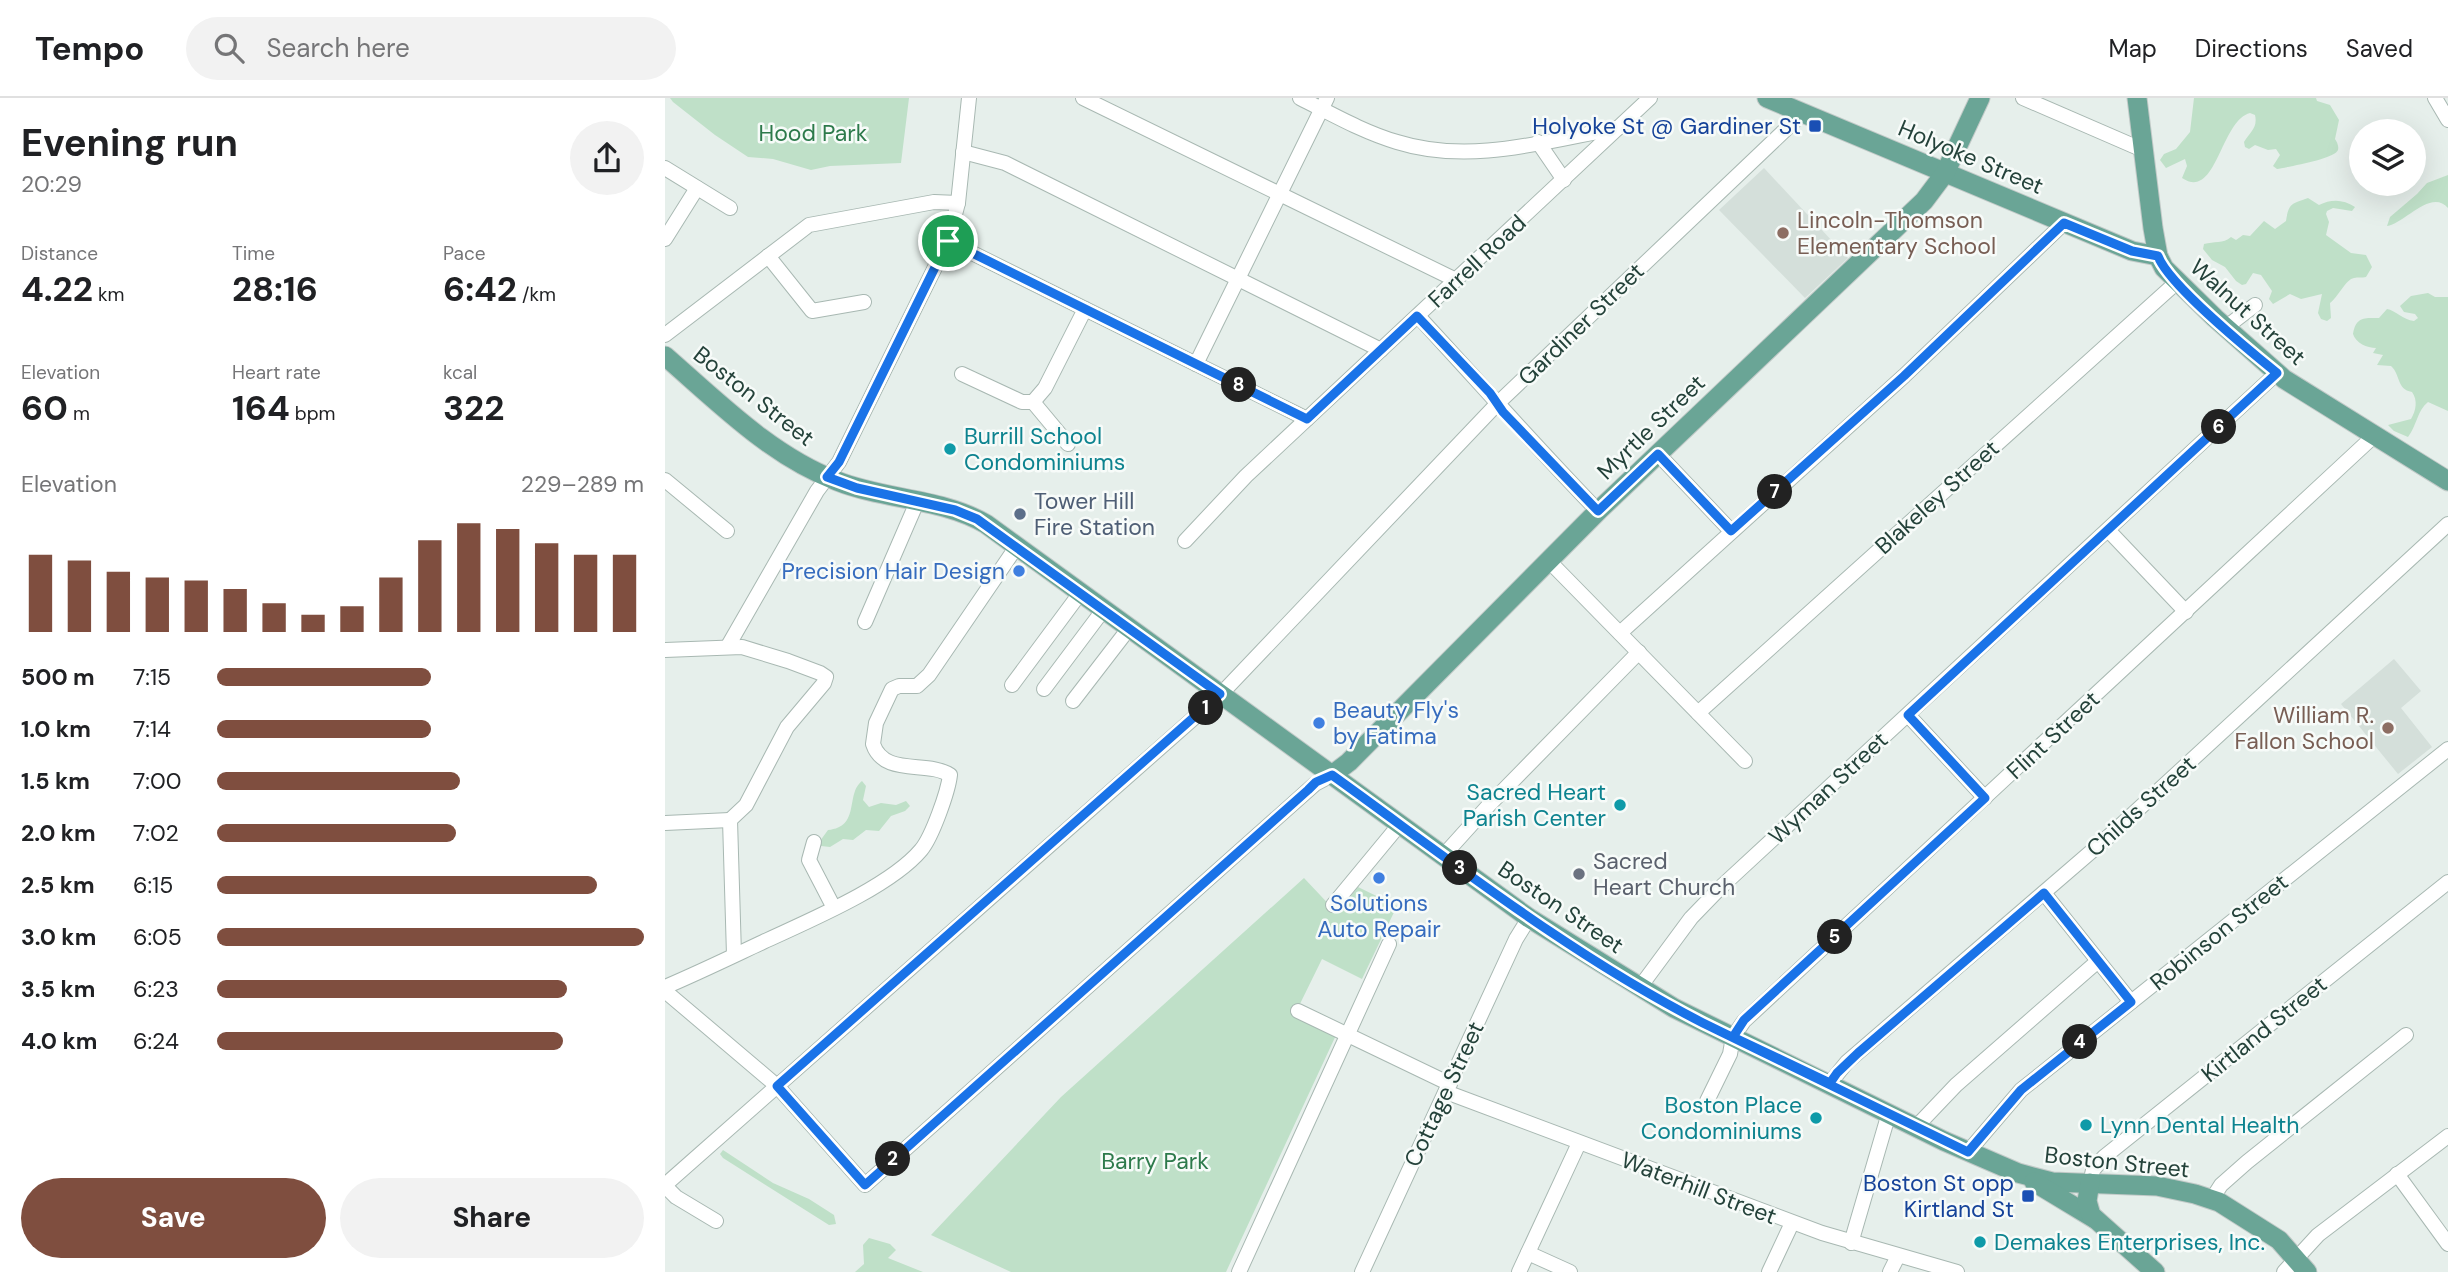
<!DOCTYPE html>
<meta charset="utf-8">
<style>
:root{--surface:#fff;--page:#f2f2f2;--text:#202124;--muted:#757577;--line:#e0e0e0;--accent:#7f4e3f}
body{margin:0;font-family:"DM Sans",sans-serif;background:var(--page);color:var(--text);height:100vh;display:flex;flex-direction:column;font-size:26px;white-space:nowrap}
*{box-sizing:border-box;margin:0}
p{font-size:23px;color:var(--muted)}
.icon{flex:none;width:38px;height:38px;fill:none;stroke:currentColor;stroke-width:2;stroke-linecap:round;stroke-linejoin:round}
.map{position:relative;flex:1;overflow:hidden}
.side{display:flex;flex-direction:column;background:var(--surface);width:665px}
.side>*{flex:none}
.buttons{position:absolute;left:1684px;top:21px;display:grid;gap:14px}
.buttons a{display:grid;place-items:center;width:77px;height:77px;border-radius:50%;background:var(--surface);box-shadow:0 7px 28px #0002;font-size:35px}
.pin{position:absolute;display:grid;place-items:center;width:60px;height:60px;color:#fff;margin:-30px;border:4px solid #fff;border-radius:50%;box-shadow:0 2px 7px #0007}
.km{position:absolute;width:35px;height:35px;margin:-18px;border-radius:50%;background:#222;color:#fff;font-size:19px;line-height:35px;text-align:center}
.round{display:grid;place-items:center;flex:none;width:74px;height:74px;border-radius:37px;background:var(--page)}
.head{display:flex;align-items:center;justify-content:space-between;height:119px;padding:0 21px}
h1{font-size:38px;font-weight:700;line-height:52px}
.metrics{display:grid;grid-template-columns:repeat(3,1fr);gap:10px;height:119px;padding:7px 21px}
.metrics div{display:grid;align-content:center}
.metrics b{font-size:35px;font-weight:700}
.metrics small{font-size:19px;font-weight:400}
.metrics p{font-size:19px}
.chart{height:196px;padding:14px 21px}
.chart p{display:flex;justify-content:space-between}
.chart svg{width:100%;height:126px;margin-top:7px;stroke:var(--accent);stroke-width:6}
.button{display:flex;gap:14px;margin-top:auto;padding:14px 21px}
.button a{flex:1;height:80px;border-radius:42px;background:var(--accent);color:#fff;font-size:28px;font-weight:700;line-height:80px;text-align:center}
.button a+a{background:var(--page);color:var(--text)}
ul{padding:0 21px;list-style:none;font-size:23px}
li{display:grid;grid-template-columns:112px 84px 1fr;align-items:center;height:52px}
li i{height:18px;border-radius:9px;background:var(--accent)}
header{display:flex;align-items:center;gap:42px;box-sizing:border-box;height:98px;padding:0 35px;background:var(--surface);border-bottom:2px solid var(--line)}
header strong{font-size:33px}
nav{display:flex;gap:38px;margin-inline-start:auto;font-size:24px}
.search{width:490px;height:63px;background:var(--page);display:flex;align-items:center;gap:18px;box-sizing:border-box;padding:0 24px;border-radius:38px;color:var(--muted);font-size:26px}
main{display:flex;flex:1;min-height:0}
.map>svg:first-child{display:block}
.built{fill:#d4dfda}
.green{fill:#bfe0c8}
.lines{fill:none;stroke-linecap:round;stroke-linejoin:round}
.minor-casing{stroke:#a8b8b2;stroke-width:16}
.major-casing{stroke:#c2cac8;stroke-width:21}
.minor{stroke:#fff;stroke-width:14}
.major{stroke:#6aa596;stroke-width:19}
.route-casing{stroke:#fff;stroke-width:14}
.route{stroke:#1a73e8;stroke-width:9}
.transit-dot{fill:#1a4fb4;stroke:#f7fbf9;stroke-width:2.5}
.education-dot{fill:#8d6e63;stroke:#f7fbf9;stroke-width:2.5}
.culture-dot{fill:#0f9aa8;stroke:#f7fbf9;stroke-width:2.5}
.service-dot{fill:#5c6f8a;stroke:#f7fbf9;stroke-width:2.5}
.shop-dot{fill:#3f7fe0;stroke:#f7fbf9;stroke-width:2.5}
.worship-dot{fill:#6b7280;stroke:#f7fbf9;stroke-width:2.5}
.labels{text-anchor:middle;stroke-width:5;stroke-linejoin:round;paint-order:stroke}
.transit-label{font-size:23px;fill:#164399;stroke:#f7fbf9;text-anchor:end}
.park-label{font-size:23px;fill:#2d7a4b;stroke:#f7fbf9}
.street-label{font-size:23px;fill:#24423a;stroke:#f7fbf9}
.education-label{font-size:23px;fill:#785e54;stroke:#f7fbf9;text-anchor:start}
.culture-label{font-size:23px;fill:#0d838f;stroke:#f7fbf9;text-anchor:start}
.service-label{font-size:23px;fill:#4e5e75;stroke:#f7fbf9;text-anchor:start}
.shop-label{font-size:23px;fill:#366cbe;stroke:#f7fbf9;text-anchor:end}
.worship-label{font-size:23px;fill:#5b616d;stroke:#f7fbf9;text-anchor:start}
</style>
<header>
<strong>Tempo</strong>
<div class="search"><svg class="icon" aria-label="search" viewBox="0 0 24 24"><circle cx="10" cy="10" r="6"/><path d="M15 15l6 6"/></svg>Search here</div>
<nav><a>Map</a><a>Directions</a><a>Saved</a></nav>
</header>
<main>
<section class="side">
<div class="head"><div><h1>Evening run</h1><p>20:29</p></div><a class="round"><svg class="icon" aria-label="share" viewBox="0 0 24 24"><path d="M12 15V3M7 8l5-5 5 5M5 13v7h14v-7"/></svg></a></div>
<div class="metrics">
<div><p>Distance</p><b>4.22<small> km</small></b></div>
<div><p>Time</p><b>28:16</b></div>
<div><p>Pace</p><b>6:42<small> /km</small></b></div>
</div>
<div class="metrics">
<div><p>Elevation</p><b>60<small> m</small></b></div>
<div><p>Heart rate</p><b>164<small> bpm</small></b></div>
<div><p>kcal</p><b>322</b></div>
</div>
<div class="chart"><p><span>Elevation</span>229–289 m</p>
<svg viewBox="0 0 160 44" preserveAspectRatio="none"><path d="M5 44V17M15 44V19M25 44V23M35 44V25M45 44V26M55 44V29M65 44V34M75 44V38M85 44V35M95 44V25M105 44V12M115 44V6M125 44V8M135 44V13M145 44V17M155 44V17"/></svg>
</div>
<ul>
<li><b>500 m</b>7:15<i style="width:50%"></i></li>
<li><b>1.0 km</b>7:14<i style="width:50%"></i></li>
<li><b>1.5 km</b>7:00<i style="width:57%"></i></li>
<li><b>2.0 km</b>7:02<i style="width:56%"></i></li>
<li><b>2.5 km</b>6:15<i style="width:89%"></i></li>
<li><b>3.0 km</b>6:05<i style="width:100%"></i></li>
<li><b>3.5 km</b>6:23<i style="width:82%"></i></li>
<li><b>4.0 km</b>6:24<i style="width:81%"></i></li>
</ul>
<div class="button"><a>Save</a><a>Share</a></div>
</section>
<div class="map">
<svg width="1783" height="1174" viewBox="0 0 1783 1174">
<rect width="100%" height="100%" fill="#e6efeb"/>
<!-- built -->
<g class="built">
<polygon points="1099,70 1183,160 1140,200 1054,112"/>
<polygon points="1729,561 1756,593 1736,610 1767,649 1733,676 1676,606"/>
</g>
<!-- green -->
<g class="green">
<polygon points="5,0 244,0 236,65 165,68 146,72 108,61 83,59 50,37 8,4"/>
<path d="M1529,0H1651L1652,3L1665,7L1674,22L1670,41C1672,44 1674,48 1673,52C1670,61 1622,69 1612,71L1608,68L1615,57L1611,51L1603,52L1590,47L1584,51L1580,49L1579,44C1585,34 1593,30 1590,17L1585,15C1555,23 1552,103 1517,80L1522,68L1520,61L1501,70L1495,62L1499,56L1511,51L1525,34Z"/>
<path d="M1783,77V110C1766,90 1739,126 1722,128L1725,119L1752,96L1762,85Z"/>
<path d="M1643,100L1654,107C1666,101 1678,101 1690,109L1687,113L1668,110L1662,113L1661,116L1664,124L1661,137L1686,155L1701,157L1707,169L1701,179C1697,180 1693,179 1689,180C1681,181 1673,199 1665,205L1666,220L1662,223L1656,221L1653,215L1657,196L1636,201L1625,196L1608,206L1604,201L1607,193L1596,177L1588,175L1581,186L1577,187L1571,183L1560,169L1547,162L1538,151L1539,146C1549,143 1558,146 1566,139L1571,142L1578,137L1585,138L1599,123L1610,131L1621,123C1624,104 1627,106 1643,100Z"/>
<path d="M1763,195L1770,199H1783V313L1763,304C1752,313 1752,327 1743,339L1729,333L1723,327L1746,321C1751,313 1753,302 1747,294C1731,291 1736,277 1726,268L1712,267L1718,257L1708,255L1711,250C1702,250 1691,245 1688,236C1691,218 1700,220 1714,220L1722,211C1730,212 1738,222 1749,223L1753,220L1750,216L1739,214L1735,208L1746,198Z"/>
<path d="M197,683L201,688L198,702L204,709L216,705L231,707L241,703L245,708L240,713L226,718L214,733L201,732L188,742L178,741L165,749L156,748L155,743L163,732C196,729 180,696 197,683Z"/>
<polygon points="639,780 672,815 693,789 732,808 697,881 657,861 631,914 672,935 561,1174 346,1174 266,1137 396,999"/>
<polygon points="58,1052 108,1085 144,1101 169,1117 171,1126 164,1127 58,1060 55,1056"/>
<polygon points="204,1140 225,1146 231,1152 223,1160 258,1174 190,1174 199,1166 198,1147"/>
</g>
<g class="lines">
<defs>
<g id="minor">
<polyline points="418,0 791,182"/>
<path d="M635,0C667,16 698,34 732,44C805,67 881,43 953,30"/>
<polyline points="1358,0 1478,52"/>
<polyline points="1770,0 1783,22"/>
<polyline points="873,44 899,82"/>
<polyline points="298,54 340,65 716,252"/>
<polyline points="0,70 65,110"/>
<polyline points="0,141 32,90"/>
<polyline points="283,143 642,321"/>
<polyline points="103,158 147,213 199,204"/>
<path d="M753,218C813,283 871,349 933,413"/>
<polyline points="1560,230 1590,207"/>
<polyline points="0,237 144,127 269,104 293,105"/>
<polyline points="531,266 662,0"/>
<polyline points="297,276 357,304 368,304"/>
<polyline points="368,304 380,290 420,211"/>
<polyline points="368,304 403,346"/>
<polyline points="993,356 1066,433"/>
<polyline points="0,382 62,433"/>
<polyline points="1443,432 1521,514"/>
<polyline points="520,443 581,378 985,0"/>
<polyline points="883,462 1080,663"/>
<polyline points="200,524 252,404"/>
<polyline points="955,535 1239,278 1399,125"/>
<polyline points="63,548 152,393 174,364 283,143 293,105 304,0"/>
<polyline points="0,552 77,549 123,563 155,575 161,579 159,585 122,629 81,707 65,722"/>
<polyline points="347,587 416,494"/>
<polyline points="379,591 439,511"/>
<polyline points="408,603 465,529"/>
<polyline points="1033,615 1512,184"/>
<polyline points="1243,617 1320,700"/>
<polyline points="65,722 69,857"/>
<polyline points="0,725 65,722"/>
<polyline points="149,744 144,762 169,810"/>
<polyline points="778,758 824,707 974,554"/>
<polyline points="1379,795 1466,904"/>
<polyline points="668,807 735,726"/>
<path d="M0,889C33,875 66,859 98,844C143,823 225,789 256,752C267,739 283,694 285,677C262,662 219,679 208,646L211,625L227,591L234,588H252L264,577L352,448"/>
<polyline points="975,889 1026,820 1056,789 1612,275"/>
<polyline points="0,893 112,988 200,1087 650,686 667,677"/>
<polyline points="633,913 785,986"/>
<polyline points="1165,985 1182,964 1442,740 1783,426"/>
<polyline points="781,994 1157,1135 1292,1174"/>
<polyline points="1042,1003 1065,956 1068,939 1079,923 1710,337"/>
<polyline points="1251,1029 1291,987 1433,863"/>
<polyline points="1303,1054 1356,992 1783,651"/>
<polyline points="1732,1076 1783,1146"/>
<polyline points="1425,1085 1428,1072 1439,1059 1783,784"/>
<polyline points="0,1087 556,596 832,306 1138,15"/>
<polyline points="0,1088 11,1099 51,1123"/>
<polyline points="1547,1101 1556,1087 1582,1064 1741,937"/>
<polyline points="1186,1145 1224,1015"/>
<polyline points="863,1155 905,1174"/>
<polyline points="574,1174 724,846"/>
<polyline points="697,1174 851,841 864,820"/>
<polyline points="854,1174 914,1045"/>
<polyline points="1104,1174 1127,1125"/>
<polyline points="1225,1174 1233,1158"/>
<polyline points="1619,1174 1653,1137 1783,1038"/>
</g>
<g id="major">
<polyline points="1102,0 1467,153 1493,158"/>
<polyline points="1472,0 1488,130 1493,158 1499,170 1550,220 1619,281 1783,383"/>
<path d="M0,258C53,304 106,358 172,383C220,402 276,400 321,426L864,820L1009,910L1279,1043L1353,1075L1387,1084L1492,1088L1530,1096L1554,1104L1614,1142L1642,1174"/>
<polyline points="667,677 684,664 933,413 1259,103 1280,75 1315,0"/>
<polyline points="1369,1084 1430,1121"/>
<polyline points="1425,1085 1422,1103 1426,1117 1490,1174"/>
</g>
</defs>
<!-- minor casing -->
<use href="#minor" class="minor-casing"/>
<!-- major casing -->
<use href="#major" class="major-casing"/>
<!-- minor -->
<use href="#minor" class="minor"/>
<!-- major -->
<use href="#major" class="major"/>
</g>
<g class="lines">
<defs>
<path id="route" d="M283,143L174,364L162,379L192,390L290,412L312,421L555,596L112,988L200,1087L643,692L651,684L667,677C788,764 905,857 1038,925L1303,1054L1356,992L1466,904L1379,795L1193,955L1172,975L1165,985L1068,939L1079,922L1320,700L1243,617L1612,275C1586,254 1503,186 1493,158L1467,153L1399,125L1239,278L1066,433L993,356L933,413L838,314L825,295L752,218L642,321L283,143"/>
</defs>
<!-- route casing -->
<use href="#route" class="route-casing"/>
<!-- route -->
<use href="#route" class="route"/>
</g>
<!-- markers -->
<g class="transit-dot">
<rect x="1143" y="21" width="14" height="14" rx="3.5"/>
<rect x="1356" y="1091" width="14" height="14" rx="3.5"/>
</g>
<g class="education-dot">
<circle cx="1118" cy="135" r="7"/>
<circle cx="1723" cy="630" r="7"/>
</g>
<g class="culture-dot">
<circle cx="285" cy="351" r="7"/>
<circle cx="955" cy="707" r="7"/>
<circle cx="1151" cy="1020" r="7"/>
<circle cx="1421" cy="1027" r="7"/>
<circle cx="1315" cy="1144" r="7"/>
</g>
<circle class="service-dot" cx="355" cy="416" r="7"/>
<g class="shop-dot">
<circle cx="354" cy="473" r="7"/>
<circle cx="654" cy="625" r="7"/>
<circle cx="714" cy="780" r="7"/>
</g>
<circle class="worship-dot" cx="914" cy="776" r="7"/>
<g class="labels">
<!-- transit labels -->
<g class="transit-label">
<text x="1136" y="36">Holyoke St @ Gardiner St</text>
<text x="1349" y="1093">Boston St opp<tspan x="1349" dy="26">Kirtland St</tspan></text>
</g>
<!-- park labels -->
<g class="park-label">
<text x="148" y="43">Hood Park</text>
<text x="490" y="1071">Barry Park</text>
</g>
<!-- street labels -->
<g class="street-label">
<text transform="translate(1306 59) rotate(23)" y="8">Holyoke Street</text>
<text transform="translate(812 163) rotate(-43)" y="8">Farrell Road</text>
<text transform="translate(1583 214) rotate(42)" y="8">Walnut Street</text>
<text transform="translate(916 226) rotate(-44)" y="8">Gardiner Street</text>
<text transform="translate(89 298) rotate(38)" y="8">Boston Street</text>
<text transform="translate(986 329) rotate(-44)" y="8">Myrtle Street</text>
<text transform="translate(1272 399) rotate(-42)" y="8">Blakeley Street</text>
<text transform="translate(1388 637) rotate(-43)" y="8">Flint Street</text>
<text transform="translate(1163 690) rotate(-43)" y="8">Wyman Street</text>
<text transform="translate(1476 708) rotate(-42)" y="8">Childs Street</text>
<text transform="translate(896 809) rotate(34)" y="8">Boston Street</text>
<text transform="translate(1554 834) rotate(-39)" y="8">Robinson Street</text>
<text transform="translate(1599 931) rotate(-39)" y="8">Kirtland Street</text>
<text transform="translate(779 996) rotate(-65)" y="8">Cottage Street</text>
<text transform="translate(1452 1064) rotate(6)" y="8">Boston Street</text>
<text transform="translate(1034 1090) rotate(21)" y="8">Waterhill Street</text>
</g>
<!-- education labels -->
<g class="education-label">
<text x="1132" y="130">Lincoln-Thomson<tspan x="1132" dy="26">Elementary School</tspan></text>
<text x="1709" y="625" text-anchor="end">William R.<tspan x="1709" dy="26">Fallon School</tspan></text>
</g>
<!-- culture labels -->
<g class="culture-label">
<text x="299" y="346">Burrill School<tspan x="299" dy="26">Condominiums</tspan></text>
<text x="941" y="702" text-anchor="end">Sacred Heart<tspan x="941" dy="26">Parish Center</tspan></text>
<text x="1137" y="1015" text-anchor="end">Boston Place<tspan x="1137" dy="26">Condominiums</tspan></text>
<text x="1435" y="1035">Lynn Dental Health</text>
<text x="1329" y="1152">Demakes Enterprises, Inc.</text>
</g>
<!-- service labels -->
<g class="service-label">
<text x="369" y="411">Tower Hill<tspan x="369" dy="26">Fire Station</tspan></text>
</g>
<!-- shop labels -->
<g class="shop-label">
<text x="340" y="481">Precision Hair Design</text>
<text x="668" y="620" text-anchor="start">Beauty Fly's<tspan x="668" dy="26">by Fatima</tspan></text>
<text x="714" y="813" text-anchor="middle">Solutions<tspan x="714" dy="26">Auto Repair</tspan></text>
</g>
<!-- worship labels -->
<g class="worship-label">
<text x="928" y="771">Sacred<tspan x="928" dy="26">Heart Church</tspan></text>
</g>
</g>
</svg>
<div class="buttons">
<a><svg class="icon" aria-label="layers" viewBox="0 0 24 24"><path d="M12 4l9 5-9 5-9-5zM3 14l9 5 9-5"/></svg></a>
</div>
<div class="pin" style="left:283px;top:143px;background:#1e9e55"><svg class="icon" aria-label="arrive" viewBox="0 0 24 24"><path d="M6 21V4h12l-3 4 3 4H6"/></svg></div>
<b class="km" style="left:541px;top:610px">1</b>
<b class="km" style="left:228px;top:1061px">2</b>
<b class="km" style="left:795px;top:770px">3</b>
<b class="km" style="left:1415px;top:944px">4</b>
<b class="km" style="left:1170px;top:839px">5</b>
<b class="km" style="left:1554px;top:329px">6</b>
<b class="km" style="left:1110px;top:394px">7</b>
<b class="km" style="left:574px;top:287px">8</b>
</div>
</main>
